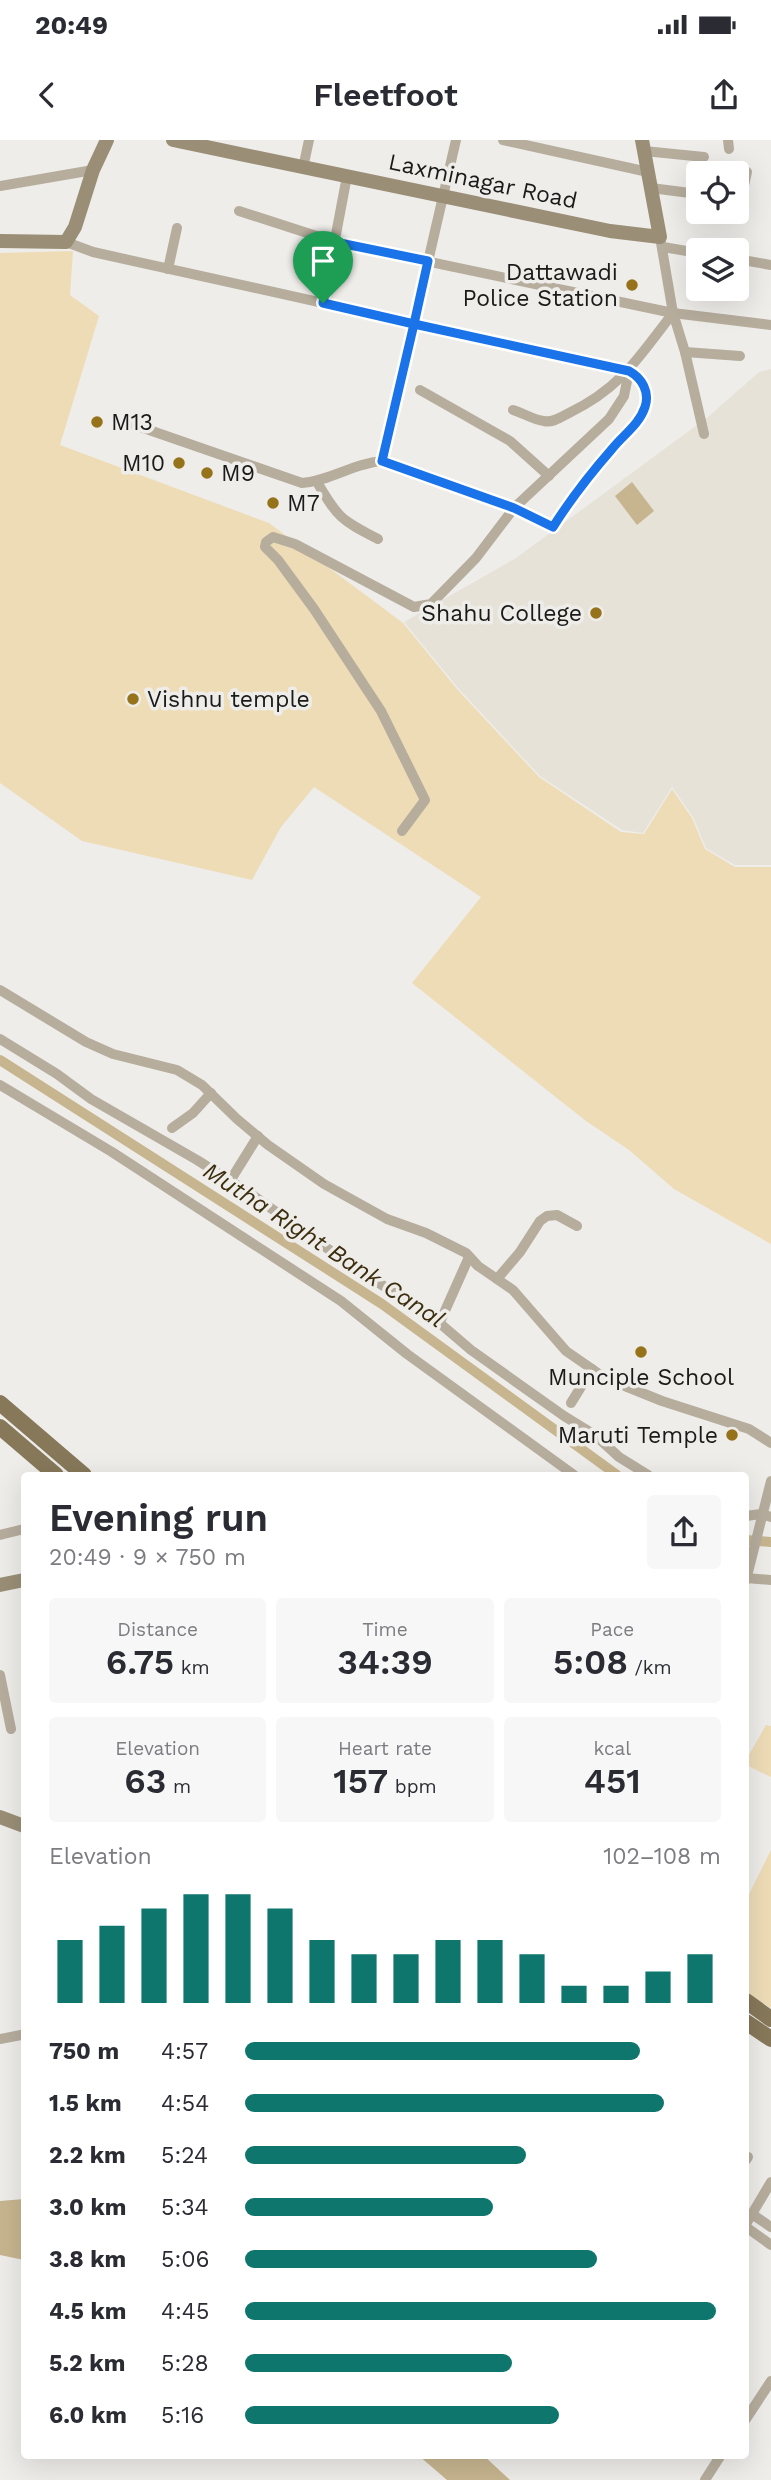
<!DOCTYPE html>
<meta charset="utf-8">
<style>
:root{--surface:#fff;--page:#f7f7f7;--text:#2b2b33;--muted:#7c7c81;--accent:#0f766e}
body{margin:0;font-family:"Work Sans",sans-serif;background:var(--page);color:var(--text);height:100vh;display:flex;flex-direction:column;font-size:26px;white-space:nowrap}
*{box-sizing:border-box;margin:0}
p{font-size:23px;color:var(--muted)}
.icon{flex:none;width:38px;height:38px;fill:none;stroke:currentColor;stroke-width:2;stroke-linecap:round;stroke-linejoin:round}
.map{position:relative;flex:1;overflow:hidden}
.panel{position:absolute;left:21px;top:1332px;width:728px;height:987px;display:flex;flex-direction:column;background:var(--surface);border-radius:7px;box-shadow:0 7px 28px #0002}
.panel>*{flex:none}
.buttons{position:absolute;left:686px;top:21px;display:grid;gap:14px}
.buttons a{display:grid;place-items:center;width:63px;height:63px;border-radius:7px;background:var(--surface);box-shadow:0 7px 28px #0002;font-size:35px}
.pin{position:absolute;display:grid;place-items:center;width:60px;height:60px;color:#fff;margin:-72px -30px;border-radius:50% 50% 50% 0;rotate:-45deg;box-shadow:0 0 7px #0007}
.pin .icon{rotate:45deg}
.round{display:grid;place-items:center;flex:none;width:74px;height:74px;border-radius:7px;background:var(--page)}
.head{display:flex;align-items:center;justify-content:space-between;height:119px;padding:0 28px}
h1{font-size:38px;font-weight:600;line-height:52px}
.stats{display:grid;grid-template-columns:repeat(3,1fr);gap:10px;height:119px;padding:7px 28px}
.stats div{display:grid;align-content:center;border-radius:7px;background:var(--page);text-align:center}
.stats b{font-size:35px;font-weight:600}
.stats small{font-size:19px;font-weight:400}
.stats p{font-size:19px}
.chart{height:196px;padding:14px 28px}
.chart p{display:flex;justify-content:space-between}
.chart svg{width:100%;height:126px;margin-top:7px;stroke:var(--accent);stroke-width:6}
ul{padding:0 28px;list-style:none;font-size:23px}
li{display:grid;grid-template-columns:112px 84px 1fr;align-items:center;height:52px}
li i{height:18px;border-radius:9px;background:var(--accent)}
.status{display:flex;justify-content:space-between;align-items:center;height:49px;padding:0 35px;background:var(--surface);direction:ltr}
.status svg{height:19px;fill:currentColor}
header{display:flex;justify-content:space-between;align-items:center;height:91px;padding:0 28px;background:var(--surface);font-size:32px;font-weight:600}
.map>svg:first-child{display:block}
.built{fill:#e6e2d8}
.green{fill:#eedcb7}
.water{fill:#c7b58f}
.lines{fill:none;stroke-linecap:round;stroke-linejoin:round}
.canal{stroke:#c7b58f;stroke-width:10}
.street{stroke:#b6ad9d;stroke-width:10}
.secondary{stroke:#9a8e76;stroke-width:14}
.primary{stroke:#87785a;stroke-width:16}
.route-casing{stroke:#fff;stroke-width:14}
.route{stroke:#1a73e8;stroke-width:9}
.poi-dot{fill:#96731b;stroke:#eeedea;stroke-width:2.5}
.labels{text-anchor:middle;stroke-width:7;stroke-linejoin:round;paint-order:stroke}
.street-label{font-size:23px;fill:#1a1a19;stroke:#eeedea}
.poi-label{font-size:23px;fill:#1a1a19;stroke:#eeedea;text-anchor:end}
.water-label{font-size:24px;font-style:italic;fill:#3c2d0d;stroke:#eeedea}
</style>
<div class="status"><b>20:49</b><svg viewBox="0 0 49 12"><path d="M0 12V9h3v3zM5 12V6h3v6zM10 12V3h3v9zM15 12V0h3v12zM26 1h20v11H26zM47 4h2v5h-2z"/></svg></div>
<header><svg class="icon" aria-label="back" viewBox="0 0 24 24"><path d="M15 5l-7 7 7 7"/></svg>Fleetfoot<svg class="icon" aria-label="share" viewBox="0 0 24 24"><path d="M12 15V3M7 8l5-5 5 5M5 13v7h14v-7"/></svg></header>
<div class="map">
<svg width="771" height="2340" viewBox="0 0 771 2340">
<rect width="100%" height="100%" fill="#eeedea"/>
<!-- built -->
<polygon class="built" points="771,229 771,725 735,725 706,708 693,677 672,647 643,693 622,690 540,636 458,548 404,482 516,418 708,277 759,232"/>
<!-- green -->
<g class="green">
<polygon points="73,111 70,155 99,176 60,305 269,383 403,483 457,549 539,637 621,692 644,694 672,649 692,678 705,709 735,727 771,727 771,1104 674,1049 629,1010 586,981 412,843 481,757 314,647 281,687 252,740 82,701 0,643 0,113"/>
<polygon points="766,1585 771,1586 771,1637 746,1625 746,1620"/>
<polygon points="771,1710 771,1868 746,1852 746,1760"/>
</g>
<!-- water -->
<g class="water">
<polygon points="632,342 654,371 637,385 615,356"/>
<polygon points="24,2059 24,2120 0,2115 0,2061"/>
<polygon points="418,2315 483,2315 510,2340 447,2340"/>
</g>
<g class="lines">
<!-- canal -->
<g class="canal">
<polyline points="0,920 382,1164 617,1335"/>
<polyline points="746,1400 771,1402"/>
</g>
<!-- street -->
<g class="street">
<polyline points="503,0 648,32"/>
<polyline points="728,0 729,9"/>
<polyline points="644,11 704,17"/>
<polyline points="303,28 309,0"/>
<polyline points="724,33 724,30"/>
<polyline points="0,46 93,30"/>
<polyline points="651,48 698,54"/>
<polyline points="694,53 699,28"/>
<polyline points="737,59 741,59 747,32"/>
<polyline points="239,71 335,102 673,173 771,185"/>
<polyline points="660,97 673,173 685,212 704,294"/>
<path d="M66,102L93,112L629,231C641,238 650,252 645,267C639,285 623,295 612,309C591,333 570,360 553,387L514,368L609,279L624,256L629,231"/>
<polyline points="663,107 698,113"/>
<polyline points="737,119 771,125"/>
<polyline points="168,129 177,88"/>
<polyline points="323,163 347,36"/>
<polyline points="685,212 740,216"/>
<polyline points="420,250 510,301 549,336"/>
<path d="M513,270C523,273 534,280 544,281C553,283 561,277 569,273C621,248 639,217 673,173"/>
<path d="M126,282L302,343C330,341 354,323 382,321L514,368L476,418L431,464L414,467L295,404L273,397L266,402L265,407L278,420L314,469L381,571L425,660L402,691"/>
<polyline points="382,321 456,0"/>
<path d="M317,342C338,378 341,380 378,399"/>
<polyline points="0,850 86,902 113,914 177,930 202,945 237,979 268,1005 324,1044 387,1079 426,1093 466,1113 478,1126 513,1150 566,1211 605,1238 662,1261 749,1289 771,1303"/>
<polyline points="0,899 57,934 91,959 197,1020 251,1054 345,1121 436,1180 471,1210 564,1276 595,1295 619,1317 648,1335"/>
<polyline points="0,945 112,1012 341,1161 407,1214 574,1335"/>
<polyline points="172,988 193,973 211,953"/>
<polyline points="230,1041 258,996"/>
<polyline points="497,1139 520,1112 540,1081 547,1076 557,1075 577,1086"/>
<polyline points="440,1182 469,1117"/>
<polyline points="571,1263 592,1229"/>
<polyline points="746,1376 761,1374 771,1377"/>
<polyline points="0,1395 24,1389"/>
<polyline points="746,1438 771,1440"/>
<polyline points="746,1440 771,1341"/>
<polyline points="0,1535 11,1589"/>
<polyline points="0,1899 21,1895"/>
<polyline points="746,2020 748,2017"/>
<polyline points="752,2074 771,2087"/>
<polyline points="746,2084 771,2042"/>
<polyline points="746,2087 771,2105"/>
<polyline points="746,2279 771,2241"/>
<polyline points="705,2340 721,2315"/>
</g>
<!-- secondary -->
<g class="secondary">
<polyline points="173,0 610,91 660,97 642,0"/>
<polyline points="0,101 66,102 75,87 93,30 107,0"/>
<polyline points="0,1445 24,1440"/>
<polyline points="0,1677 24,1686"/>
</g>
<!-- primary -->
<g class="primary">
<polyline points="0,1263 84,1335"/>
<polyline points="0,1287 56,1335"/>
<polyline points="746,1861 771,1879"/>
<polyline points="746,1882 771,1899"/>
</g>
</g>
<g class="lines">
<defs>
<path id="route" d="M323,163L414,184L382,321L514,368L553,387C570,360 591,333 612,309C623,295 639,285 645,267C650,252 642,238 629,231L414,184L428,121L335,102L323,163"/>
</defs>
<!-- route casing -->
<use href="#route" class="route-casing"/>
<!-- route -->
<use href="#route" class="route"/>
</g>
<!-- markers -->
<g class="poi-dot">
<circle cx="632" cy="145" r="7"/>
<circle cx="97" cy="282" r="7"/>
<circle cx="179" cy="323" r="7"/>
<circle cx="207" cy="333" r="7"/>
<circle cx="273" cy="363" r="7"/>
<circle cx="596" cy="473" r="7"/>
<circle cx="133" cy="559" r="7"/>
<circle cx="641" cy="1212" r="7"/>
<circle cx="732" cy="1295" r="7"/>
</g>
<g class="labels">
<!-- street labels -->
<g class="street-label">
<text transform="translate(483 41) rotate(12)" y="8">Laxminagar Road</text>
</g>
<!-- poi labels -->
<g class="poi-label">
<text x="618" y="140">Dattawadi<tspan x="618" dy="26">Police Station</tspan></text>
<text x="111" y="290" text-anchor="start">M13</text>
<text x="165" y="331">M10</text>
<text x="221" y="341" text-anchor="start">M9</text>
<text x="287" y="371" text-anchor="start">M7</text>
<text x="582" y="481">Shahu College</text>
<text x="147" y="567" text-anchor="start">Vishnu temple</text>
<text x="641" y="1245" text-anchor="middle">Munciple School</text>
<text x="718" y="1303">Maruti Temple</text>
</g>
<!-- water labels -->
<g class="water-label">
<text transform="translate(324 1105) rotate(33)" y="8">Mutha Right Bank Canal</text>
</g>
</g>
</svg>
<div class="buttons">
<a><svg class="icon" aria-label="locate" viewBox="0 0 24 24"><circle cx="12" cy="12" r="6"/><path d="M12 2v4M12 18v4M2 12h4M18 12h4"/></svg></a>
<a><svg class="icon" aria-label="layers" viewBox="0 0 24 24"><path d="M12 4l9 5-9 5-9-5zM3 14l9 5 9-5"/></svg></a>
</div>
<div class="pin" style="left:323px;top:163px;background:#1e9e55"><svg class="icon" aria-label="arrive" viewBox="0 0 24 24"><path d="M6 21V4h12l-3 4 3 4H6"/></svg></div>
<section class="panel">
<div class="head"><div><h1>Evening run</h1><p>20:49 · 9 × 750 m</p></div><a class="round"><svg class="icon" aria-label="share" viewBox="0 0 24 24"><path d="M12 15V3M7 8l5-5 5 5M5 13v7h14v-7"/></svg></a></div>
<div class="stats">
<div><p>Distance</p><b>6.75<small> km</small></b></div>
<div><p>Time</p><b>34:39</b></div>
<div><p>Pace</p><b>5:08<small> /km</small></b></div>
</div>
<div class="stats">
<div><p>Elevation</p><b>63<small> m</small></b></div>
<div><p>Heart rate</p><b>157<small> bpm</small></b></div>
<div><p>kcal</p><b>451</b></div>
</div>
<div class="chart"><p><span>Elevation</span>102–108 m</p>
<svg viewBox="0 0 160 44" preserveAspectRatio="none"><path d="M5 44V22M15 44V17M25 44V11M35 44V6M45 44V6M55 44V11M65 44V22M75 44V27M85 44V27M95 44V22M105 44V22M115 44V27M125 44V38M135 44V38M145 44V33M155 44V27"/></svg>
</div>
<ul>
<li><b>750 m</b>4:57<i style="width:83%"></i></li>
<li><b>1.5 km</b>4:54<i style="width:88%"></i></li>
<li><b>2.2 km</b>5:24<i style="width:59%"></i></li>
<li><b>3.0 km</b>5:34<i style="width:52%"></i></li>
<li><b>3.8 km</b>5:06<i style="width:74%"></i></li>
<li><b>4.5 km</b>4:45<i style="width:99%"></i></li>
<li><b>5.2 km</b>5:28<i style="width:56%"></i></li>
<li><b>6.0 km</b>5:16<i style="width:66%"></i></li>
</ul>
</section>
</div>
